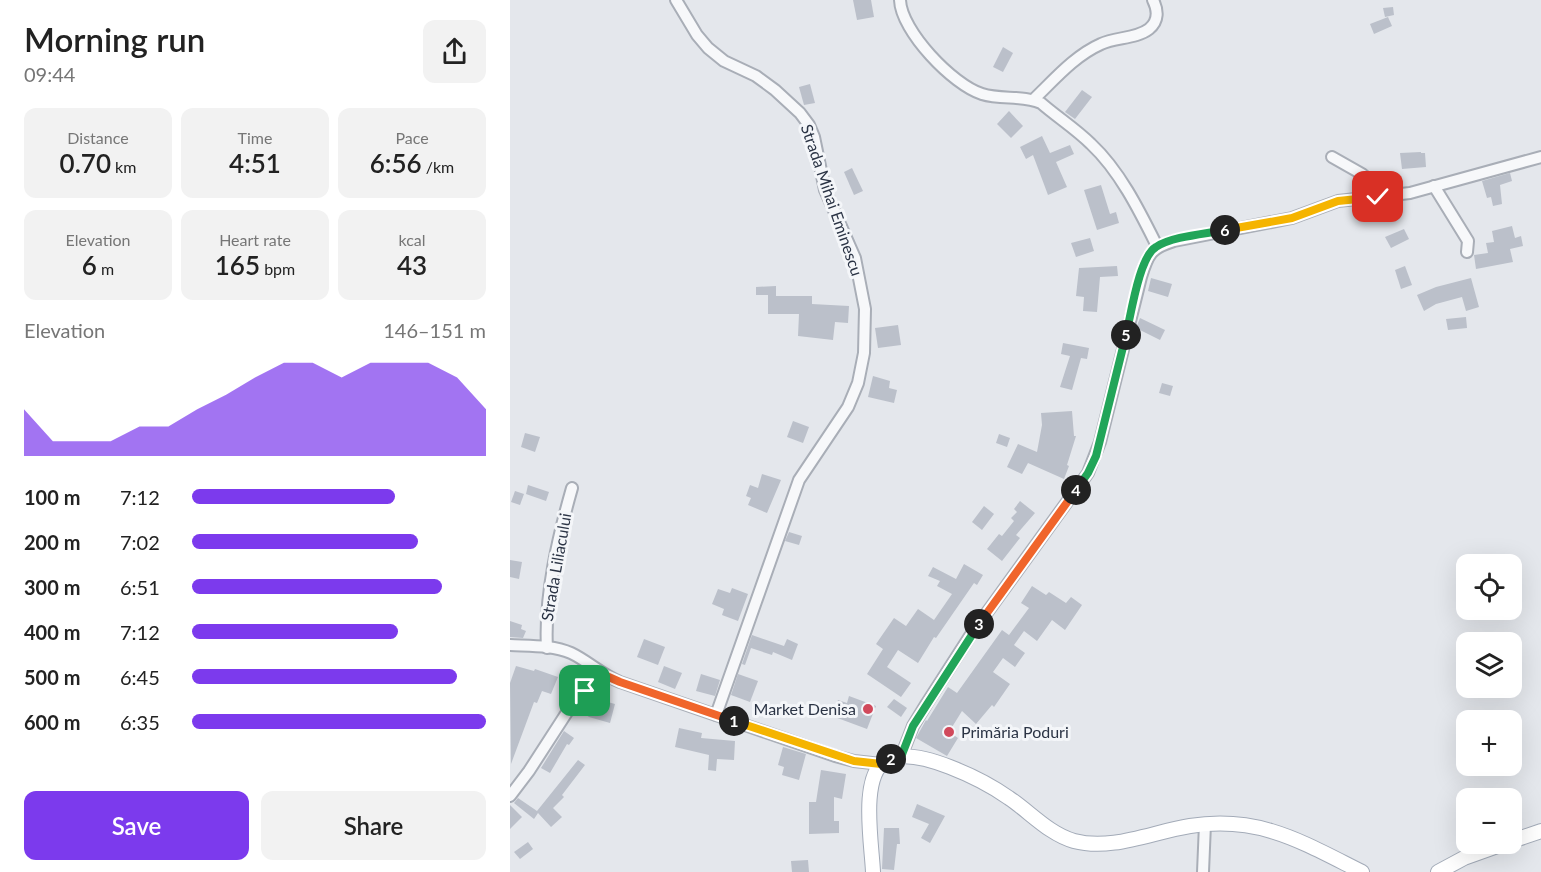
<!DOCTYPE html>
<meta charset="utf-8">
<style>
:root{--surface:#fff;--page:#f2f2f2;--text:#222;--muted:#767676;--accent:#7c3aed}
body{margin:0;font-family:Lato,sans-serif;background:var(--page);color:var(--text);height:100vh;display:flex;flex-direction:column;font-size:22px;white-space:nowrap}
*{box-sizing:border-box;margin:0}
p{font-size:20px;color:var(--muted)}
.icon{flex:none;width:33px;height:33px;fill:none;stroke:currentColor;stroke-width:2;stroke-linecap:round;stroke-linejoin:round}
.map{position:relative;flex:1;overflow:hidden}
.panel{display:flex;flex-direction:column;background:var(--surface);width:510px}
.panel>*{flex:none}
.buttons{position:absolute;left:946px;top:554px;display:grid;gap:12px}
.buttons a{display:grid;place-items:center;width:66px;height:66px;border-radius:12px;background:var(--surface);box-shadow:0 6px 24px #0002;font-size:30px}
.pin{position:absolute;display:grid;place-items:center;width:51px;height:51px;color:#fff;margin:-26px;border-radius:12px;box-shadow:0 3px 9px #0006}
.km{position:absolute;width:30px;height:30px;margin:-15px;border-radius:50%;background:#222;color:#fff;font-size:16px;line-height:30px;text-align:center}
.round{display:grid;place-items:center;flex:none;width:63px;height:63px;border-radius:12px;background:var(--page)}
.overview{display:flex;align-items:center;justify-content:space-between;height:102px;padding:0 24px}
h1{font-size:33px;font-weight:600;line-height:45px}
.figures{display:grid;grid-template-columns:repeat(3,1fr);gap:9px;height:102px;padding:6px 24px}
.figures div{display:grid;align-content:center;border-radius:12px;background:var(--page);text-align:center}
.figures b{font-size:26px;font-weight:600}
.figures small{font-size:16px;font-weight:400}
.figures p{font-size:16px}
.chart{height:168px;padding:12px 24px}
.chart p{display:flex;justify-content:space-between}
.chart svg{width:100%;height:108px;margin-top:6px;fill:var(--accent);opacity:.7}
.action{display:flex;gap:12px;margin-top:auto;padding:12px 24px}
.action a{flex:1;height:69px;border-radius:12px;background:var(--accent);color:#fff;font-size:24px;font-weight:600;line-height:69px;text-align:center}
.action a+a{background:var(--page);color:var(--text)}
ul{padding:0 24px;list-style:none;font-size:20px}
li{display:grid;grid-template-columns:96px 72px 1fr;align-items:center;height:45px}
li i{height:15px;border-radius:8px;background:var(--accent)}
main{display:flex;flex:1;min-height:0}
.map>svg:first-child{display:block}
.building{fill:#bbc0ca}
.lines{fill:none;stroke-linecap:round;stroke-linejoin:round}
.minor-casing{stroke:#a9aeb7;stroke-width:14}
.major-casing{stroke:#a3abb8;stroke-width:16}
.minor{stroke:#f7f8fa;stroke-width:10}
.major{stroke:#fff;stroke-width:14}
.split-1-casing{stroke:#fff;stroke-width:12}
.split-2-casing{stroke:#fff;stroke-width:12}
.split-3-casing{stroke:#fff;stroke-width:12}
.split-4-casing{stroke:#fff;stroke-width:12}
.split-5-casing{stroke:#fff;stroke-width:12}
.split-6-casing{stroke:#fff;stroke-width:12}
.split-7-casing{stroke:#fff;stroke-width:12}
.split-1{stroke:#f0652b;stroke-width:8}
.split-2{stroke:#f5b400;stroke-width:8}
.split-3{stroke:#22a559;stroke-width:8}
.split-4{stroke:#f0652b;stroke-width:8}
.split-5{stroke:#22a559;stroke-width:8}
.split-6{stroke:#22a559;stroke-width:8}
.split-7{stroke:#f5b400;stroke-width:8}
.poi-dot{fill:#d1495b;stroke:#f4f6f9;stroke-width:2}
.labels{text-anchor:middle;stroke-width:6;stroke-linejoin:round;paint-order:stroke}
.street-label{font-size:16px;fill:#2b3445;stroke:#f4f6f9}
.poi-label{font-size:16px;fill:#2b3445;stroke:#f4f6f9;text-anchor:end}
</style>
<main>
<section class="panel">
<div class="overview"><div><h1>Morning run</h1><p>09:44</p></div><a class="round"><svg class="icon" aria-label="share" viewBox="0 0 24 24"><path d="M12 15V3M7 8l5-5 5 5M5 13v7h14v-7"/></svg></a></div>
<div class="figures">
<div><p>Distance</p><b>0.70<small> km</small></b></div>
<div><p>Time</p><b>4:51</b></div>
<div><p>Pace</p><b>6:56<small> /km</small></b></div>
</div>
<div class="figures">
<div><p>Elevation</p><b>6<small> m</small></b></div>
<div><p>Heart rate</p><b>165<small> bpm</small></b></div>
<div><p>kcal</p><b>43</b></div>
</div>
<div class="chart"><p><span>Elevation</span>146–151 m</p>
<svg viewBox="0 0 160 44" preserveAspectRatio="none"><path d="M0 44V25L10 38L20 38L30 38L40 32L50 32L60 25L70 19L80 12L90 6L100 6L110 12L120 6L130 6L140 6L150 12L160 25V44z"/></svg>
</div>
<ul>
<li><b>100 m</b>7:12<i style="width:69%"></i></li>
<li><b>200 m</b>7:02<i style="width:77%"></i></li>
<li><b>300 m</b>6:51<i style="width:85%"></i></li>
<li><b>400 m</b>7:12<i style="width:70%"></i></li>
<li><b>500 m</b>6:45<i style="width:90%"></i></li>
<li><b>600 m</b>6:35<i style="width:100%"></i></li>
</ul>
<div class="action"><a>Save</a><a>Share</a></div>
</section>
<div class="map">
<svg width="1031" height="872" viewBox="0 0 1031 872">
<rect width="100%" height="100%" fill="#e4e7ec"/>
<!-- building -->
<g class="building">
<polygon points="343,0 361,0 364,17 347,20"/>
<polygon points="883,7 884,15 875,17 873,8"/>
<polygon points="878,17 882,26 864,34 860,24"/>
<polygon points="493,47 503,53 493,72 483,67"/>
<polygon points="300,84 305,103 294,105 289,87"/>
<polygon points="572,90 582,97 565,119 555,112"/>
<polygon points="499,111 513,126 501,138 487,124"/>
<polygon points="532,136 540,153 560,145 564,154 546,162 557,187 538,195 523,155 516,159 510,147"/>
<polygon points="911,152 911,153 915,153 916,167 892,169 890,153"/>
<polygon points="342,168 353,191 344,195 334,172"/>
<polygon points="1000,173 1002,181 990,185 992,204 983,206 981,197 977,198 972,181"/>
<polygon points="591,185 600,214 606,212 609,223 587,230 574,190"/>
<polygon points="1002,226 1005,238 1011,236 1013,246 1000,249 1003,262 966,269 964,255 978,253 976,243 984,242 982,231"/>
<polygon points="894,229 899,239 881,248 875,237"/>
<polygon points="580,238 584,251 566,257 561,243"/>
<polygon points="607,266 608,276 590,277 587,312 573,311 574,297 566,296 569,268"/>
<polygon points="895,266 902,285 891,289 885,270"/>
<polygon points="641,278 662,284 658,297 638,291"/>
<polygon points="961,278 969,307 956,311 952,297 926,304 914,311 907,295 926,287"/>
<polygon points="266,286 266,296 302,296 302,304 339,306 338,323 325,322 323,340 288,336 289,314 258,314 258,295 246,295 246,287"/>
<polygon points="956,317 957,328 938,330 936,319"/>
<polygon points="630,318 655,330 650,340 626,328"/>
<polygon points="388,325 391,345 368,348 365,328"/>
<polygon points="553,343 579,348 577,359 571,358 562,390 550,387 560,356 551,354"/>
<polygon points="363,376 380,381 379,388 387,390 384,403 358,397"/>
<polygon points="652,383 663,386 660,396 649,393"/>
<polygon points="562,411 564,436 566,436 557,465 559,466 554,479 518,463 512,474 497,467 508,444 527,452 532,425 531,413"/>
<polygon points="283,421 299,427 293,443 277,437"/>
<polygon points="15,433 30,437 25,452 11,447"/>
<polygon points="489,434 500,438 497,447 486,443"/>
<polygon points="252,474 271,480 257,513 238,505 241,498 236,496 240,485 248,488"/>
<polygon points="18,485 39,492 36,501 16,494"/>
<polygon points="5,491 14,494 10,505 1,502"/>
<polygon points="510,501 525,513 506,535 510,538 492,561 477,549 489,534 492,536 504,521 501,518 507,512 504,509"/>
<polygon points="474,506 484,514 472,530 462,522"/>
<polygon points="279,532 292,536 289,545 275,541"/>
<polygon points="0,560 12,562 9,579 0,577"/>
<polygon points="454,564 473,575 467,585 464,583 426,638 424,637 408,663 388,650 379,664 377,667 401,683 391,697 357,674 373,649 366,644 384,618 396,626 408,609 424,620 442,594 427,586 430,581 418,576 423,567 446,579"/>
<polygon points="522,586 536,595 539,592 556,603 561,597 572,605 555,630 542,620 527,641 514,631 504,645 515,653 505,667 493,658 483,672 500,684 484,707 482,705 466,724 452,711 439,732 448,738 437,756 406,738 416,720 417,721 438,687 447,693 492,630 499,635 519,608 511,603"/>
<polygon points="222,588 238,594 228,621 212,615 214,609 202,604 208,589 220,593"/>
<polygon points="0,621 12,625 11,629 16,631 13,638 0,637"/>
<polygon points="242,635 274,646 277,639 288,644 282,660 263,652 262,655 241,648 235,665 232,664"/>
<polygon points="134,639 155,647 148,665 127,657"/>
<polygon points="6,666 24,671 25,669 48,677 41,694 32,691 27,703 24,702 1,764 0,683"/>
<polygon points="154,666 172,673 165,689 148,682"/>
<polygon points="191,674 210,680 205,696 186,691"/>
<polygon points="228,674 248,681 240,702 221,695"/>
<polygon points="339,696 366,706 357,729 322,716 328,700 337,703"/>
<polygon points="80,697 92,707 94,701 105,704 100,723 79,717 68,709"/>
<polygon points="384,699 397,708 391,717 377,707"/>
<polygon points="169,728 192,733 191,738 225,741 224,760 207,759 206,771 198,770 199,755 165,747"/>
<polygon points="54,731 64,738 59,745 57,744 40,773 31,768"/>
<polygon points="273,747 296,754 289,780 272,775 274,767 268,765"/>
<polygon points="68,760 75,765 52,795 54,797 43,808 52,817 41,827 28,813 24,819 4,803 8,798 27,811"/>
<polygon points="311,770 336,774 332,799 324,797 324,821 329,821 329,833 299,834 299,802 306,802"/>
<polygon points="407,804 435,816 420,843 411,838 419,824 402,817"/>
<polygon points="0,805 12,817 0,829"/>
<polygon points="374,828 389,828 390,844 387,844 384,870 372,869"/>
<polygon points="18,842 23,849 10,859 4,852"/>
<polygon points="298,860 299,872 282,872 281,861"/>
</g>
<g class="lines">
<defs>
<g id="minor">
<polyline points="166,0 187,35 198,48 214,61 246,76 265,90 290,113 299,125 304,137 315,190 345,258 355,309 354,353 348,383 338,407 289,480 206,715"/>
<path d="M390,0C391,31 443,85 472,94C491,100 513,95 531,103C547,117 566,129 581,144C610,171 630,212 647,246"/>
<path d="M523,100C544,80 564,56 591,44C605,37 626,39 639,29C649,21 648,10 643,0"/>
<polyline points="822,157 852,174 878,196"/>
<polyline points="924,186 958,241 957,252"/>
<path d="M0,645C20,646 43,645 61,653C78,661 92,675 110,682L325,756L344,761L371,764"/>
<path d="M37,648C34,596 48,537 62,488"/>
<path d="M391,757L403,726L417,703L460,636L578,473L590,442L631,277C638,254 641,248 664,241L782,218L828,201L900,193L1031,157"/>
<polyline points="0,796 19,771 63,703 92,674"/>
<polyline points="693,872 695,824"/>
</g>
<g id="major">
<polyline points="1002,841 1031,831"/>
<path d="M363,872C362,845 349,774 377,760C406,745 475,781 499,798C520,812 539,834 564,841C602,851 642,832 680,826C749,815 792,842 852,872"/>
<polyline points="928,872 954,858 996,843"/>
</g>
</defs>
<!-- minor casing -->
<use href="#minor" class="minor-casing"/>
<!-- major casing -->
<use href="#major" class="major-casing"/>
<!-- minor -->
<use href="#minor" class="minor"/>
<!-- major -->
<use href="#major" class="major"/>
</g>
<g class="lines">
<defs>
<polyline id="split-1" points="75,691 92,674 110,682 224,721"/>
<polyline id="split-2" points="224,721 344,761 371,764 381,759"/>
<polyline id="split-3" points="381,759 391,757 403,726 469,624"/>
<polyline id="split-4" points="469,624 566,490"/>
<polyline id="split-5" points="566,490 578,473 586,456 616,335"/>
<path id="split-6" d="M616,335C621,315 629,257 646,247C663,236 696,234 715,230"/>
<polyline id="split-7" points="715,230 782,218 828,201 868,197"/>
</defs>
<!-- split-1 casing -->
<use href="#split-1" class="split-1-casing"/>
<!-- split-2 casing -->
<use href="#split-2" class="split-2-casing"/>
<!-- split-3 casing -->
<use href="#split-3" class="split-3-casing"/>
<!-- split-4 casing -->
<use href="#split-4" class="split-4-casing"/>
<!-- split-5 casing -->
<use href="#split-5" class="split-5-casing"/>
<!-- split-6 casing -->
<use href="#split-6" class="split-6-casing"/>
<!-- split-7 casing -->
<use href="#split-7" class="split-7-casing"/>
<!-- split-1 -->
<use href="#split-1" class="split-1"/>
<!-- split-2 -->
<use href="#split-2" class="split-2"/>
<!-- split-3 -->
<use href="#split-3" class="split-3"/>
<!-- split-4 -->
<use href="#split-4" class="split-4"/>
<!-- split-5 -->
<use href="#split-5" class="split-5"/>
<!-- split-6 -->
<use href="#split-6" class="split-6"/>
<!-- split-7 -->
<use href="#split-7" class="split-7"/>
</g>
<!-- markers -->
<g class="poi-dot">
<circle cx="358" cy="709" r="6"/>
<circle cx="439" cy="732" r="6"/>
</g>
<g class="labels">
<!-- street labels -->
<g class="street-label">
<text transform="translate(322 200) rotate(71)" y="6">Strada Mihai Eminescu</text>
<text transform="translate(46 567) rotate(-80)" y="6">Strada Liliacului</text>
</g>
<!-- poi labels -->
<g class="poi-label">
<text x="346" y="715">Market Denisa</text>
<text x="451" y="738" text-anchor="start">Primăria Poduri</text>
</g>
</g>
</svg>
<div class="buttons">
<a><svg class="icon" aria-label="locate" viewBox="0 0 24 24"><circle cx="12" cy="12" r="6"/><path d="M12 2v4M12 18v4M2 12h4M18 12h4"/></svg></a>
<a><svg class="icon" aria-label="layers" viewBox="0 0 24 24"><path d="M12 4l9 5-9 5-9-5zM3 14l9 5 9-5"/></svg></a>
<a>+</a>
<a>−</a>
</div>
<div class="pin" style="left:75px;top:691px;background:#1e9e55"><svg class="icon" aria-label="arrive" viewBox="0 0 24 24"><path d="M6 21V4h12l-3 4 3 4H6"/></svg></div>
<div class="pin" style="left:868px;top:197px;background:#d93025"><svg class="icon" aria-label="check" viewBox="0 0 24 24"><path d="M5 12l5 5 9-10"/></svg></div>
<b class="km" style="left:224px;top:721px">1</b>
<b class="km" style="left:381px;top:759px">2</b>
<b class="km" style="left:469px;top:624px">3</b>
<b class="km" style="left:566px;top:490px">4</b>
<b class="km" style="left:616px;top:335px">5</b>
<b class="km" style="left:715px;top:230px">6</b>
</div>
</main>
